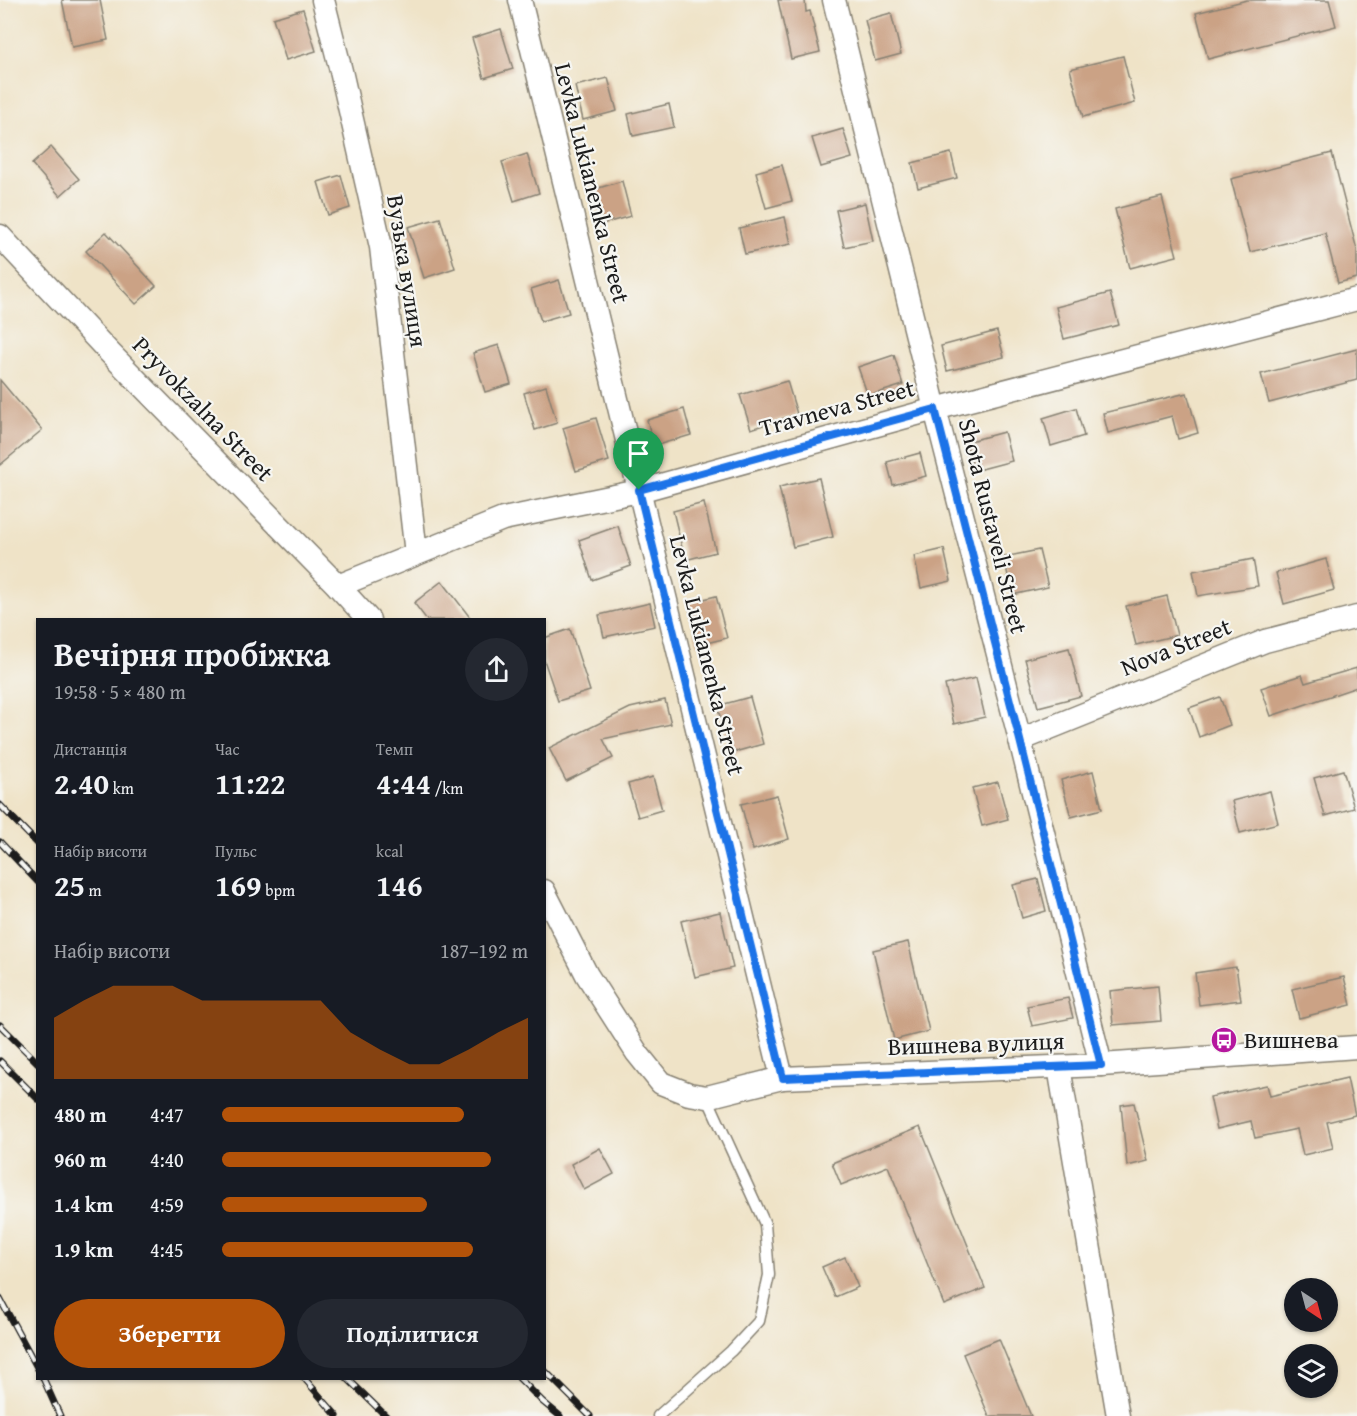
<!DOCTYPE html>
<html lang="uk">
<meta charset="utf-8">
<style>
:root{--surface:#171b24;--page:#242831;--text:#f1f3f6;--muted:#9ea1a6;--accent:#b45309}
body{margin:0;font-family:"Gentium Book Plus",serif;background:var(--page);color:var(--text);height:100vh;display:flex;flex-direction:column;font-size:22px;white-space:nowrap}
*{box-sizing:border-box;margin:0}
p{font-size:20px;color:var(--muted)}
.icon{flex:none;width:33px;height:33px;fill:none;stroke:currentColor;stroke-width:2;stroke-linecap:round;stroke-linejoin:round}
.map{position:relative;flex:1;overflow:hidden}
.side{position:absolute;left:36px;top:618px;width:510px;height:762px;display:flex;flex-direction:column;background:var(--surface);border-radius:0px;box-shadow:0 2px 4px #0004}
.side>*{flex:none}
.needle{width:39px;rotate:144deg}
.buttons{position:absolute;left:1284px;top:1278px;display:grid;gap:12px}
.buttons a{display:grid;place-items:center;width:54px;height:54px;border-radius:50%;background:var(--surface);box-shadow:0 2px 4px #0004;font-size:30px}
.pin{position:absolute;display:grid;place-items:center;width:51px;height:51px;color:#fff;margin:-62px -26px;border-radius:50% 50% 50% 0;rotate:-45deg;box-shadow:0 0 6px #0007}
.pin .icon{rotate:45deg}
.round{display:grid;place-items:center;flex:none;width:63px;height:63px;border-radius:32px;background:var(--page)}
.head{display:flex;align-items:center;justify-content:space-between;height:102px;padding:0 18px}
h1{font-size:33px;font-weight:800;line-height:45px}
.stats{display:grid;grid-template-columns:repeat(3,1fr);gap:9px;height:102px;padding:6px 18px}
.stats div{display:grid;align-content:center}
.stats b{font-size:30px;font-weight:800}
.stats small{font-size:16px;font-weight:400}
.stats p{font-size:16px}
.chart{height:168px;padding:12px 18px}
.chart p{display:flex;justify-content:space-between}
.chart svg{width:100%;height:108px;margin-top:6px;fill:var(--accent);opacity:.7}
.action{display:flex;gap:12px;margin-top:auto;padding:12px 18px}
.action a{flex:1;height:69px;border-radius:36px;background:var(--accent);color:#fff;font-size:24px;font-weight:800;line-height:69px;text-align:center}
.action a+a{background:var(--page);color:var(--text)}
ul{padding:0 18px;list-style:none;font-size:20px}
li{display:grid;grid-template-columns:96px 72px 1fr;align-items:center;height:45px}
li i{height:15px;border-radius:8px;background:var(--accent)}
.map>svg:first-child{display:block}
.building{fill:#cba285}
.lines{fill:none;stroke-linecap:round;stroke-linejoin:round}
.service-casing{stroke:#868072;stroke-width:13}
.minor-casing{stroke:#868072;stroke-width:25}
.service{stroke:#fff;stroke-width:10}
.minor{stroke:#fff;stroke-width:22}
.rail-casing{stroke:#1c1c1c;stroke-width:7}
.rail{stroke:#f6f6f2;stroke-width:4.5;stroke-dasharray:14;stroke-linecap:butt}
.route-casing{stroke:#fff;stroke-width:12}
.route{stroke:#1a73e8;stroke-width:8}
.labels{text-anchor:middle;stroke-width:4.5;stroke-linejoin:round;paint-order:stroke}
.street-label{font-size:24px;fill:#1c1c1c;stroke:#f6f6f2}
.poi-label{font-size:24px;fill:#1c1c1c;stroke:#f6f6f2;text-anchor:start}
</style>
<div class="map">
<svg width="1357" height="1416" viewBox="0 0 1357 1416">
<rect width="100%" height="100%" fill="#f6f6f2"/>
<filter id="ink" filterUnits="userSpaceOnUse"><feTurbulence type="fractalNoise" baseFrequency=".0167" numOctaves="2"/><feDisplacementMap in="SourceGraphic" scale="12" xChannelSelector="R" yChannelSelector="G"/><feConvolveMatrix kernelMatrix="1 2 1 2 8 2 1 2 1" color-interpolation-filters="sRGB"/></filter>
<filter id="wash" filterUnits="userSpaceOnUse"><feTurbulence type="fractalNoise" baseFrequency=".008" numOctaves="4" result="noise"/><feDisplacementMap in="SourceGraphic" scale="24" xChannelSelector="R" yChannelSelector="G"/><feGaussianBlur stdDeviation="1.35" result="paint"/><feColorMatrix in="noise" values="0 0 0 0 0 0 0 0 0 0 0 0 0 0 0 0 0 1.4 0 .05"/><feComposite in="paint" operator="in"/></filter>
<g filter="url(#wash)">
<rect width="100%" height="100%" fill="#efe3c7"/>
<g id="blocks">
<!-- building -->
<g class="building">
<polygon points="62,0 100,0 108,40 72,47"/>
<polygon points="778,0 805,0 806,12 810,11 820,52 791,59"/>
<polygon points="1247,0 1329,0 1336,26 1208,59 1196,13"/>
<polygon points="303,9 316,51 286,60 273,18"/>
<polygon points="891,13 901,54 875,61 865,20"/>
<polygon points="501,29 513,69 484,78 472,38"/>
<polygon points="1123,56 1135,103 1083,117 1070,69"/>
<polygon points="608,78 617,111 583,120 575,86"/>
<polygon points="669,104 674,127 633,136 628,114"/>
<polygon points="843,129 852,158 821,167 812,138"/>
<polygon points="51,147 79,179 60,196 32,164"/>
<polygon points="951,153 957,178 918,188 912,163"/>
<polygon points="1332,153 1357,250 1357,278 1338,283 1325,233 1250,252 1231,179"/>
<polygon points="527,154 539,193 514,201 502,162"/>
<polygon points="782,165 792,201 766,208 756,172"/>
<polygon points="341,175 350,208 328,215 318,182"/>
<polygon points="622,181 631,216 602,224 592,190"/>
<polygon points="1162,197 1177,256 1130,268 1115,209"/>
<polygon points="865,203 873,241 844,247 836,210"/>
<polygon points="785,217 791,244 745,254 739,228"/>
<polygon points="440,218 455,268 424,278 408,227"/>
<polygon points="106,232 156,286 136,304 86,251"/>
<polygon points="559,280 569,313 541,321 531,289"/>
<polygon points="1110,293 1119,325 1064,339 1056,307"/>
<polygon points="997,331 1004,357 947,371 941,346"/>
<polygon points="499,345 511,384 485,392 473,353"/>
<polygon points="1357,349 1357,380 1269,403 1261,374"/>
<polygon points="894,355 903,385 868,396 858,367"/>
<polygon points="0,380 42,430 0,465"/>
<polygon points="787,381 797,414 751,429 740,395"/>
<polygon points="546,386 557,423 535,430 524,393"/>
<polygon points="1187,393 1198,433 1178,439 1172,416 1108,433 1103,413"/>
<polygon points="1076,408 1084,436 1051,446 1043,418"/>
<polygon points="684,409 691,435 654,446 647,420"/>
<polygon points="596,418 609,461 576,471 563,428"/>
<polygon points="1004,432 1012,461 974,471 966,442"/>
<polygon points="920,453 926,476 893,485 887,462"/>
<polygon points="819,478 833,537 793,547 779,487"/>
<polygon points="704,503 716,552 685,560 673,511"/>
<polygon points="618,526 631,566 592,580 579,540"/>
<polygon points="944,549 951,581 921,588 914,556"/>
<polygon points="1039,550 1048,587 1012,595 1004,557"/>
<polygon points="1253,559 1258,586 1198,596 1193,571"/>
<polygon points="1326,559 1334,590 1284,604 1276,573"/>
<polygon points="442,581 472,620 427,620 414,603"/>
<polygon points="716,596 727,638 698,645 688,603"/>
<polygon points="1167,596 1177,635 1136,645 1126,606"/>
<polygon points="650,603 655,626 604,637 599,615"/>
<polygon points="570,629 590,691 558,701 544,660 544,638"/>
<polygon points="1069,648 1081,696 1038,707 1025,659"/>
<polygon points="1357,668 1357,687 1271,716 1261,688 1302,675 1305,683"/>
<polygon points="976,678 985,717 954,724 945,685"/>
<polygon points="750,697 763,744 731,753 717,706"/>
<polygon points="1220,697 1230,725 1199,737 1189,708"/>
<polygon points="665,700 671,724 603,739 613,758 566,781 549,748 630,708"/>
<polygon points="1343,770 1354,808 1325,816 1314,778"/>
<polygon points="1093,771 1102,809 1071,817 1061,780"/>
<polygon points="653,777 662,810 638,817 628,784"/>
<polygon points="998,782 1008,819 982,826 972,788"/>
<polygon points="1270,791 1278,823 1240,833 1232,801"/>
<polygon points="777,795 789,839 753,850 741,804"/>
<polygon points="1038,879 1046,911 1022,918 1013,885"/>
<polygon points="720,912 733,968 695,977 681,921"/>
<polygon points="908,942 929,1031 894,1040 873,950"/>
<polygon points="1236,967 1241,1000 1199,1005 1195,973"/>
<polygon points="1344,977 1351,1005 1299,1018 1292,989"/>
<polygon points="1158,986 1161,1021 1113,1025 1110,991"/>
<polygon points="1068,998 1073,1018 1032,1026 1027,1006"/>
<polygon points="1347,1078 1355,1115 1327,1122 1333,1148 1303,1155 1297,1129 1255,1138 1251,1121 1217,1129 1210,1097 1267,1085 1270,1096"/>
<polygon points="1134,1103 1148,1161 1127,1166 1121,1105"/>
<polygon points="920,1127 985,1288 944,1305 888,1166 841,1185 832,1163"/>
<polygon points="600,1148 614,1174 584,1190 571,1164"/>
<polygon points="845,1257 858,1287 835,1297 822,1267"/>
<polygon points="999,1339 1031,1416 989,1416 963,1354"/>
</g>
</g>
</g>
<g filter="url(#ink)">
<use href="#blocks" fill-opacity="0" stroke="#868072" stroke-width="1.5"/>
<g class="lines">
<defs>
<polyline id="service" points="658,1416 731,1351 759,1321 769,1275 765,1224 707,1097"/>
<g id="minor">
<polyline points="323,0 341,71 381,247 416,554"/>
<polyline points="520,0 782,1078"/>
<polyline points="834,0 935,409 1020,740 1101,1065"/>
<polyline points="0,236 109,352 338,586 369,620"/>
<polyline points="338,586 503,519 639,491 935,409 1357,299"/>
<polyline points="1020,740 1265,641 1357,617"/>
<polyline points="544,891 587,975 637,1053 661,1083 689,1094 707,1097 782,1078 1101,1065 1357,1047"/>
<polyline points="1059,1067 1118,1416"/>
</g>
</defs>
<!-- service casing -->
<use href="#service" class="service-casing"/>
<!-- minor casing -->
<use href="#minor" class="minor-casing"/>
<!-- service -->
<use href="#service" class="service"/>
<!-- minor -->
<use href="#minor" class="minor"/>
<defs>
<g id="rail">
<polyline points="0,805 38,844"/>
<polyline points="0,842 38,882"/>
<polyline points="0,1025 38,1063"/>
<polyline points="0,1061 38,1099"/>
<polyline points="0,1299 38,1369"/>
<polyline points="544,1370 590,1416"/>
<polyline points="43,1378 60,1416"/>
<polyline points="304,1378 337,1416"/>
<polyline points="347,1378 386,1416"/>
<polyline points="519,1378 543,1402 560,1416"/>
</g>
</defs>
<!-- rail casing -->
<use href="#rail" class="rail-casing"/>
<!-- rail -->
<use href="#rail" class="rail"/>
</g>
</g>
<g class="lines" filter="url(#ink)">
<defs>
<polygon id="route" points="935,409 1020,740 1101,1065 783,1078 639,490"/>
</defs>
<!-- route casing -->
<use href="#route" class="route-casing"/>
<!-- route -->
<use href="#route" class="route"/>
</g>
<!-- icons -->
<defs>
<symbol id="bus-disc" viewBox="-11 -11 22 22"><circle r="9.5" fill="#b5179e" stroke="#f6f6f2"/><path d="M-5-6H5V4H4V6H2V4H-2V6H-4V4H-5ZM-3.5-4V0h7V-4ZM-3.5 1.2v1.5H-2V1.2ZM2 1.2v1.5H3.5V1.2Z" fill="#fff"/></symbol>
</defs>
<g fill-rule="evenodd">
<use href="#bus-disc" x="1209" y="1025" width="30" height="30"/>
</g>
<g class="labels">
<!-- street labels -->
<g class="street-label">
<text transform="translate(592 183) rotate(76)" y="8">Levka Lukianenka Street</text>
<text transform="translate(407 271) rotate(81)" y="8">Вузька вулиця</text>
<text transform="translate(837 408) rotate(-15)" y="8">Travneva Street</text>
<text transform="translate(203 409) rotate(46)" y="8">Pryvokzalna Street</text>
<text transform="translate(993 526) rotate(76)" y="8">Shota Rustaveli Street</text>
<text transform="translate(1176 647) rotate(-22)" y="8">Nova Street</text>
<text transform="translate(707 655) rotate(76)" y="8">Levka Lukianenka Street</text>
<text transform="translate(976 1044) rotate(-2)" y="8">Вишнева вулиця</text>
</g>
<!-- poi labels -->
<g class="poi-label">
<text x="1244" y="1048">Вишнева</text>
</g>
</g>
</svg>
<div class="buttons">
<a><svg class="needle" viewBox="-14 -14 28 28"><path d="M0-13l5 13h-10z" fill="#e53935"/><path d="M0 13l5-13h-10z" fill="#9ea1a6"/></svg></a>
<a><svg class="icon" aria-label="layers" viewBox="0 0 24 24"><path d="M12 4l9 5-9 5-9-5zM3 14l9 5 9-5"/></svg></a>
</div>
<div class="pin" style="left:639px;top:490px;background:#1e9e55"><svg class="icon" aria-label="arrive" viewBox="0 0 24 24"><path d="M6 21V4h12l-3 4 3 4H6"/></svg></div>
<section class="side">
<div class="head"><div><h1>Вечірня пробіжка</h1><p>19:58 · 5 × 480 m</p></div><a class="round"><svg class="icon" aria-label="share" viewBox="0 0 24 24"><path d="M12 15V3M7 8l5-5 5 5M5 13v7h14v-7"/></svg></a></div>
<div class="stats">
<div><p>Дистанція</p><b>2.40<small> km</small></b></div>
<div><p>Час</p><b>11:22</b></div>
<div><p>Темп</p><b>4:44<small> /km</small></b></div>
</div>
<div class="stats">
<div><p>Набір висоти</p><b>25<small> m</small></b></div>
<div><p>Пульс</p><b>169<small> bpm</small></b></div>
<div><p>kcal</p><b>146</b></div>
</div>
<div class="chart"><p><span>Набір висоти</span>187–192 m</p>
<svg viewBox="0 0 160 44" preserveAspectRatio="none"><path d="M0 44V19L10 12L20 6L30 6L40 6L50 12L60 12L70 12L80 12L90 12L100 25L110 32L120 38L130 38L140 32L150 25L160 19V44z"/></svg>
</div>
<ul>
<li><b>480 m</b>4:47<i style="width:79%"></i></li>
<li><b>960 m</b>4:40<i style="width:88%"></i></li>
<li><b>1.4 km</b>4:59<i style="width:67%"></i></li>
<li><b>1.9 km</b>4:45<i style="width:82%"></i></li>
</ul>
<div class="action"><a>Зберегти</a><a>Поділитися</a></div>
</section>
</div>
